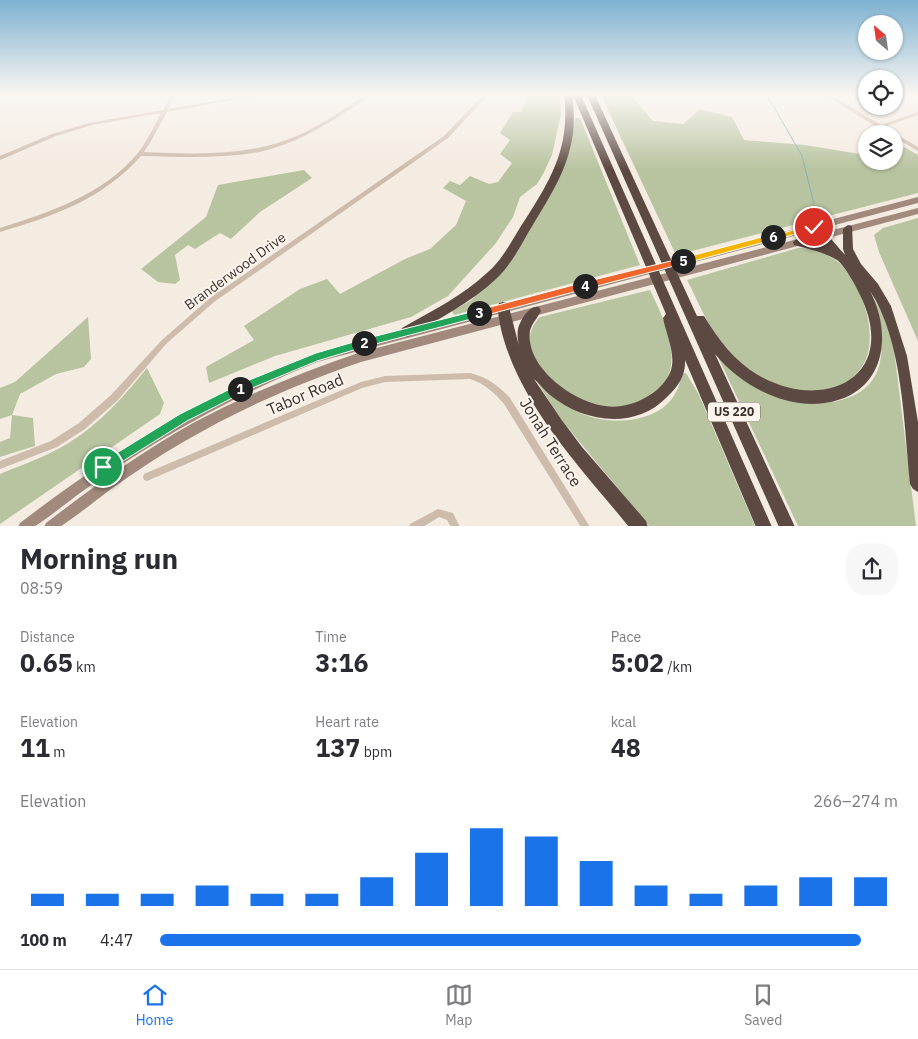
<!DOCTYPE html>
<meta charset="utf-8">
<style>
:root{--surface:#fff;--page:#f7f7f7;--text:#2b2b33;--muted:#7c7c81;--line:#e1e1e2;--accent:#1a73e8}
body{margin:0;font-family:"IBM Plex Sans",sans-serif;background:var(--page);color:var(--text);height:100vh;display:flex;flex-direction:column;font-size:19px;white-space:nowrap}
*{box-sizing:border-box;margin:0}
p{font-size:16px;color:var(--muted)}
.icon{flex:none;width:28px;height:28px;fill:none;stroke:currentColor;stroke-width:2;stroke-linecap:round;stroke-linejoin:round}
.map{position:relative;height:526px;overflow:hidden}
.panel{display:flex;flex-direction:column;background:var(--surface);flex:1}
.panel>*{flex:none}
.needle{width:32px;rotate:331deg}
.controls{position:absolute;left:858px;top:15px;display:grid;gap:10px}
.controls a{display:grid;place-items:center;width:45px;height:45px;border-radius:50%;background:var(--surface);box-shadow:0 1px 4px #0004;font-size:25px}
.pin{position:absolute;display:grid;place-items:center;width:42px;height:42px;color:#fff;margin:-21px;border:2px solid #fff;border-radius:50%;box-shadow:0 1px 5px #0007}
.km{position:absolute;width:25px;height:25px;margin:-12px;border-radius:50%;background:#222;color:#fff;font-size:14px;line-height:25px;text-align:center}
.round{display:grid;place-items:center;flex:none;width:52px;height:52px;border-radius:20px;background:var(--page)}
.overview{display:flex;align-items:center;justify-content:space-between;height:85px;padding:0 20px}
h1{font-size:28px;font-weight:800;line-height:38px}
.figures{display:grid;grid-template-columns:repeat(3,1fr);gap:8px;height:85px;padding:5px 20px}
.figures div{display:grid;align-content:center}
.figures b{font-size:25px;font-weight:800}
.figures small{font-size:14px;font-weight:400}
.figures p{font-size:14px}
.chart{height:140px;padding:10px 20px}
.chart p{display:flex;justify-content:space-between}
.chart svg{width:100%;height:90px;margin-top:5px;stroke:var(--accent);stroke-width:6}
ul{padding:0 20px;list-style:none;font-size:16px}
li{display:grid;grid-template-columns:80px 60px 1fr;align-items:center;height:38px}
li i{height:12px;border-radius:6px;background:var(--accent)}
.tab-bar{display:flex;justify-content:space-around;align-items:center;height:70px;border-top:1px solid var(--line);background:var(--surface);font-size:14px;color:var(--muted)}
.tab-bar a{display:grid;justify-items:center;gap:2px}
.tab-bar .current{color:var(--accent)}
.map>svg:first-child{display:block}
.green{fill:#b8c4a0}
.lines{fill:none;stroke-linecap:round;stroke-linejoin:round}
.stream{stroke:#7fb0b2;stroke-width:1}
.minor{fill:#cdbbac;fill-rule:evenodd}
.secondary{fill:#a18a7d;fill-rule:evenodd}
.motorway{fill:#5c4a42;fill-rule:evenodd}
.split-1{fill:#22a559;stroke:#fff}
.split-2{fill:#22a559;stroke:#fff}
.split-3{fill:#22a559;stroke:#fff}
.split-4{fill:#f0652b;stroke:#fff}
.split-5{fill:#f0652b;stroke:#fff}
.split-6{fill:#f5b400;stroke:#fff}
.split-7{fill:#f5b400;stroke:#fff}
.labels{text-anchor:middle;stroke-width:4;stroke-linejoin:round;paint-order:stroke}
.shield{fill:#fbf5ee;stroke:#756b66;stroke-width:1}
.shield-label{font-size:12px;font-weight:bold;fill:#3b302b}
.street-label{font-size:14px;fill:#3b302b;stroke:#fbf5ee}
.near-street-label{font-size:16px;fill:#3b302b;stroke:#fbf5ee}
</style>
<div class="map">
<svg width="918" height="527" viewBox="0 0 918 527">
<rect width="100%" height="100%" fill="#f4ebe1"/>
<!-- green -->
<g class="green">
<polygon points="528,95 560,95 561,114 552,155 543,174 537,184 520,197 513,217 496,243 448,296 411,317 275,356 209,383 206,367 254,340 244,326 300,289 327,279 340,294 405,259 430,249 456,225 466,201 443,188 450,181 460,185 470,176 489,184 498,182 512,163 500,154 510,140 500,133 513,112 521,112"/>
<polygon points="601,95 631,95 653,121 683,124 700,109 732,117 744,140 805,145 866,155 866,161 894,161 894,150 904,147 918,155 918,193 676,255"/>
<polygon points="575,118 580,118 640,265 454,315 452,311 470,301 489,284 555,186 570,150"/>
<polygon points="304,170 312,178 260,212 231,239 220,233 195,249 188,245 175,255 180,280 175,284 158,282 141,269 206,217 218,185"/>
<polygon points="918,218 918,341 879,252 874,235 883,228"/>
<path d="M798,248C812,248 825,252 837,261C862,281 882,340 861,368C829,415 755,386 726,350C709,329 699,303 687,280Z"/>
<path d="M650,290C666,323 689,370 651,397C639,405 623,409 608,408C571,406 504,354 540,317Z"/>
<path d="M870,292L885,318L893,342L916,526H798L719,359H722C739,368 756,378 772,387C779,392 788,398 796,401C810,405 826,404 841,400C895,386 884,332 870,292Z"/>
<polygon points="88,317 91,359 84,367 56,374 20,394 12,415 33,418 35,446 0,457 0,442 10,438 12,415 0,419 0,388 15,382"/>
<path d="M525,362C541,379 557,401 578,412C606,426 660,425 676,392C679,387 680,380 682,374L686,373L699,395L755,526H649L559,417Z"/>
<path d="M147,368L164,403L160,414L0,524V474C24,464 48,456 70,442C101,423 124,396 147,368Z"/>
</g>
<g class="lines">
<!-- stream -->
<polyline class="stream" points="767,95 802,156 814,204"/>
<!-- minor -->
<g class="minor">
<polygon points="18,95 41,95 39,96 20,96"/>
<path d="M172,95H176L168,109L248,95H260L167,112L151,141L144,152C196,154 250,157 299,135C323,124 344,109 365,95H371C364,101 356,105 349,110C321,128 292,145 259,152C220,159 181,157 141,156C101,200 56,215 0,232V228C50,212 103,195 138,153C147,141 154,127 161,113L92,125L56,136L0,160V156L52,134L89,123L163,110Z"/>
<polygon points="483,95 488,95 448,138 214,302 166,344 117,401 85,429 57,447 0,469 0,461 51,441 79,423 111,395 162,340 210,298 444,136"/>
<polygon points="825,95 831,95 881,125 918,112 918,115 884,127 918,147 918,151 894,137 894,134 888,134"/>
<path d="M470,373C487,377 498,385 510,398L590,527H581L504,404C494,392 485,384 470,379L385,382L362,388L147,481L144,480L143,477L144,474L361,382L385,376Z"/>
<polygon points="438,509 453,513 460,527 451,527 447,520 439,517 423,527 409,527 410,524"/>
</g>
<!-- secondary -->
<g class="secondary">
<path d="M918,197V203L317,362C232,397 154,440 80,493C72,499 39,525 33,527C29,527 23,527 18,527L20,523C113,452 206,395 316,353Z"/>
<path d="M918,208V214L361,362C270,393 190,432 111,489C103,495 65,525 59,527C55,527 49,527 44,527L46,523C93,487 141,452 193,423C247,394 303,372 361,352Z"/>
</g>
<!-- motorway -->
<g class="motorway">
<path d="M564,95H572C581,152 556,186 528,233C519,249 510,266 496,279C471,303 439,318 410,336L406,337L402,336L400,332L402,328C431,311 463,296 488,272C502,260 511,242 521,226C549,183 571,148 564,95Z"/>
<path d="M573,95H581L772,527H756L685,360C686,375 678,387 667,397C635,430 584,423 550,395C545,391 540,384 534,379L561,419L582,447L646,521L648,527H629C582,469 524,410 503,337C500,327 499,317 497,307L499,303L503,302L507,303L509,307L519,346C518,341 517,334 518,329C520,320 530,304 539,307L541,311C538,317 531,325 530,331C525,367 573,402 605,406C624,409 644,401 658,389C663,384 669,377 671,370C676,354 666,334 663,318L666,314Z"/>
<path d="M587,95H595L697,316H704C718,339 734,361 758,375C826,414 900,376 860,295C856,286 845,266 837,260C824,252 808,249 794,245L793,242L798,238L822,244L809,227L814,223L818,224L845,255L843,249V229L848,225L852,226L853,249L861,264L878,284L891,306L907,356L918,422V492L913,489L910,484C904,426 903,340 870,291C894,337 884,395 825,403C784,409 739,384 715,354L795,527H779Z"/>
</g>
</g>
<!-- sky -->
<linearGradient id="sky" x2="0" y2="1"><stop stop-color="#7eb2d2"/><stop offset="0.56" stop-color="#faf6f2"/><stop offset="1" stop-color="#faf6f2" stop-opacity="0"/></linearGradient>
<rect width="918" height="169" fill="url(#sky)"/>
<!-- split-1 -->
<polygon class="split-1" points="240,384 245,389 244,392 187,421 107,471 99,471 99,464 180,414"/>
<!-- split-2 -->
<polygon class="split-2" points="364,339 369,343 367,346 317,361 240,393 235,389 237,385 316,353"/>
<!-- split-3 -->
<polygon class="split-3" points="479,310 483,313 479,317 364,347 360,343 364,339"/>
<!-- split-4 -->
<polygon class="split-4" points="585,282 589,286 585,289 479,317 475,313 479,310"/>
<!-- split-5 -->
<polygon class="split-5" points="683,258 687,261 686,263 585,289 581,286 585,282"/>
<!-- split-6 -->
<polygon class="split-6" points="773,234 777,237 776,239 683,264 679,261 683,258"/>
<!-- split-7 -->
<polygon class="split-7" points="814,224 817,227 816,229 773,240 769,237"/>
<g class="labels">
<!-- shield labels -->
<rect class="shield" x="708" y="402.5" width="52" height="19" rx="4"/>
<g class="shield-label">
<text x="734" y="416">US 220</text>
</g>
<!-- street labels -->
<g class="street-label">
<text transform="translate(235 271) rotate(-36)" y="5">Branderwood Drive</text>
</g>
<!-- near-street labels -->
<g class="near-street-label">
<text transform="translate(305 394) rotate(-23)" y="6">Tabor Road</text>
<text transform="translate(551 442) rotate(58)" y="6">Jonah Terrace</text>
</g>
</g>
</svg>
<div class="controls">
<a><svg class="needle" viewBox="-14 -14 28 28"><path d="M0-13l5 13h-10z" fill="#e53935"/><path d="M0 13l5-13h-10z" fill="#7c7c81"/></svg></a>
<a><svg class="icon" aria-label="locate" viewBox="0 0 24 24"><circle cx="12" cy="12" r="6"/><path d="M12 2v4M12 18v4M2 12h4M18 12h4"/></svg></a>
<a><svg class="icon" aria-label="layers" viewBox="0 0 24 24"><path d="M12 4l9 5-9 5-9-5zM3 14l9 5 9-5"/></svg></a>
</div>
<div class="pin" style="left:103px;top:467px;background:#1e9e55"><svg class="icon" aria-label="arrive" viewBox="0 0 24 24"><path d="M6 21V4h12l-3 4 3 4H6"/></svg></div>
<div class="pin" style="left:814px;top:227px;background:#d93025"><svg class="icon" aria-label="check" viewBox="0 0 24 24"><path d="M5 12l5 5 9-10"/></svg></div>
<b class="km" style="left:240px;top:389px">1</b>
<b class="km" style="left:364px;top:343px">2</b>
<b class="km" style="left:479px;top:313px">3</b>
<b class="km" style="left:585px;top:286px">4</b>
<b class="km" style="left:683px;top:261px">5</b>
<b class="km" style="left:773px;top:237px">6</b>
</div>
<section class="panel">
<div class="overview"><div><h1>Morning run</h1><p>08:59</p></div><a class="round"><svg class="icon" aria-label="share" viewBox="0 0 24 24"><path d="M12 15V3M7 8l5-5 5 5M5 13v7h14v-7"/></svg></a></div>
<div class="figures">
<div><p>Distance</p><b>0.65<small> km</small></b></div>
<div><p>Time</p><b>3:16</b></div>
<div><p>Pace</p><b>5:02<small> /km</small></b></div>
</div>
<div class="figures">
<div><p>Elevation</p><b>11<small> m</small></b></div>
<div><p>Heart rate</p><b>137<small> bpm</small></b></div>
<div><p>kcal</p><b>48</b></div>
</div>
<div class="chart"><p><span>Elevation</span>266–274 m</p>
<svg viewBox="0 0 160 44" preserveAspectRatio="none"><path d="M5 44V38M15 44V38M25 44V38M35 44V34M45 44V38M55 44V38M65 44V30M75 44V18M85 44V6M95 44V10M105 44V22M115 44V34M125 44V38M135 44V34M145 44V30M155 44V30"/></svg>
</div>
<ul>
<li><b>100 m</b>4:47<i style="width:95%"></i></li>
</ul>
</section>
<nav class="tab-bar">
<a class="current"><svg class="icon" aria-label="home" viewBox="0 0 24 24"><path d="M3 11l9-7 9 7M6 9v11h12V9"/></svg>Home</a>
<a><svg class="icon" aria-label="map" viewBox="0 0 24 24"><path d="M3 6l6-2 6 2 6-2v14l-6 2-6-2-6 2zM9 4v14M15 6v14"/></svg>Map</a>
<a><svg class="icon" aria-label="saved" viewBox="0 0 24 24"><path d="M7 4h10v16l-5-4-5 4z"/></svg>Saved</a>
</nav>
